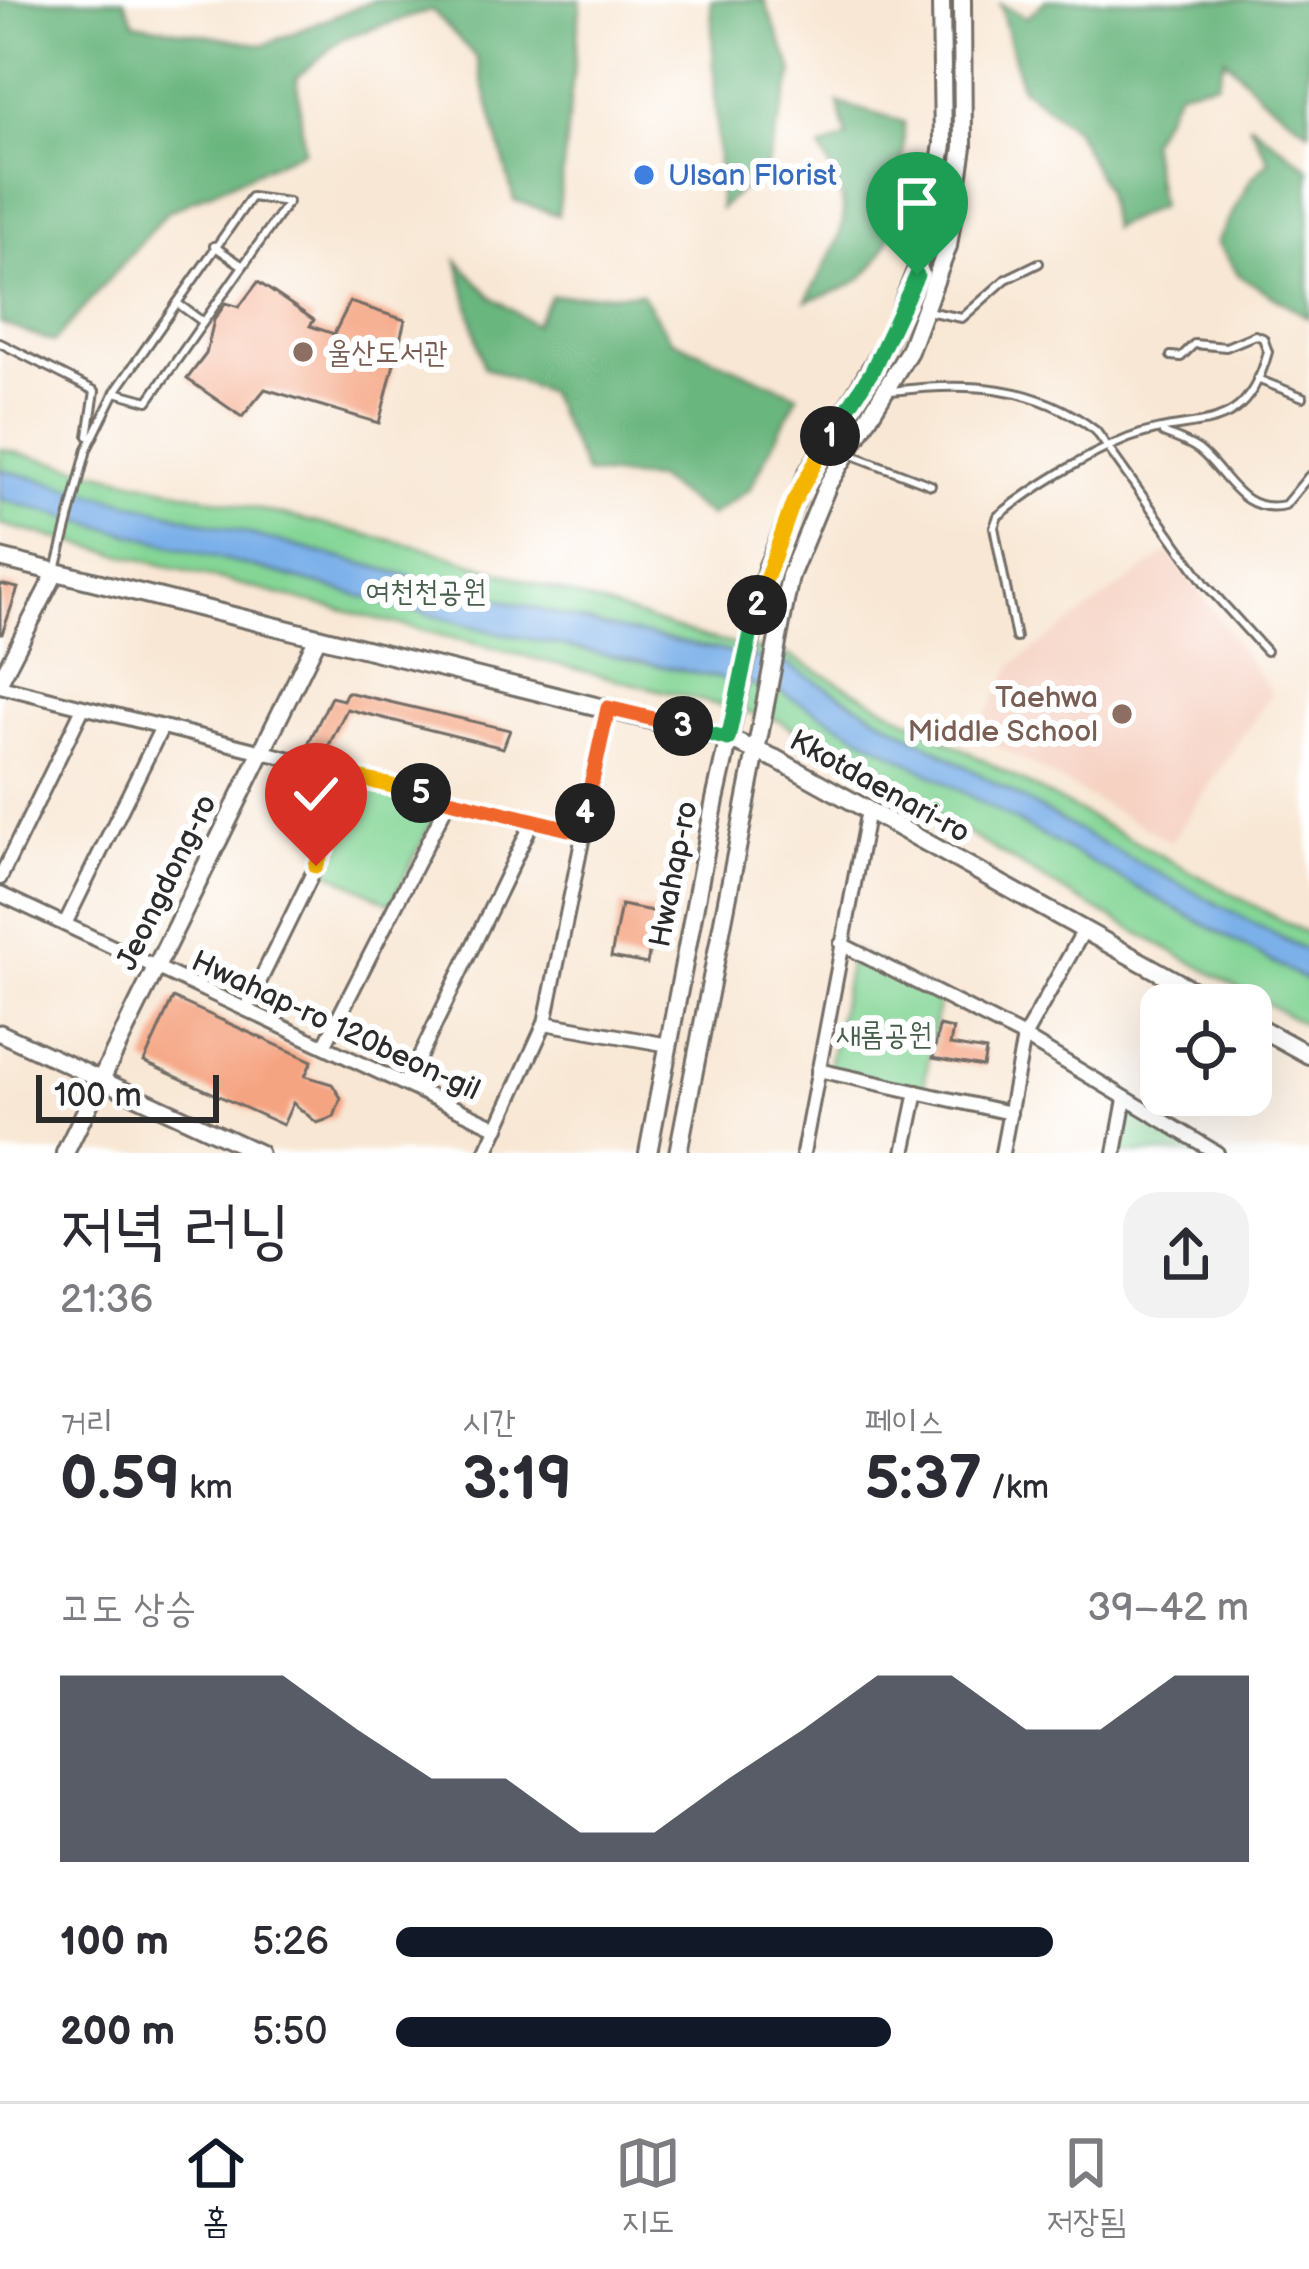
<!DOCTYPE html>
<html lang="ko">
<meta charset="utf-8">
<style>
:root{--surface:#fff;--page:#f2f2f3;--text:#2b2b33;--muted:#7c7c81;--line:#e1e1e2;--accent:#111827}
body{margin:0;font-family:"Balsamiq Sans","Poor Story",sans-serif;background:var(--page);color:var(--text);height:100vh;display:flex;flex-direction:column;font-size:45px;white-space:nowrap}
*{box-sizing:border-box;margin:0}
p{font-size:39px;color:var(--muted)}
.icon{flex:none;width:66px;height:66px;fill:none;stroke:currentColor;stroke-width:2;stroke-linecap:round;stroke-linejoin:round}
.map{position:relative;height:1153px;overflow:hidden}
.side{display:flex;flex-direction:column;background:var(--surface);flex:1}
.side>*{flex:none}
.tools{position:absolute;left:1140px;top:984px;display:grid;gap:24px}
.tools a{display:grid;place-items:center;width:132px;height:132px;border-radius:24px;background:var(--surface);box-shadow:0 12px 48px #0002;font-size:60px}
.scale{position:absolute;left:36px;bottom:30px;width:183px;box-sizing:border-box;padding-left:12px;border:6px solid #2b2b2b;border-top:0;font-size:33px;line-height:42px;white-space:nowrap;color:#2b2b2b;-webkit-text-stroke:9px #fff;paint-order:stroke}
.pin{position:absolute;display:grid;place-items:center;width:102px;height:102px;color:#fff;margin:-123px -51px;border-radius:50% 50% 50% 0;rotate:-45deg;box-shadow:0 0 12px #0007}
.pin .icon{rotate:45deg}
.km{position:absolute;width:60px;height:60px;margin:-30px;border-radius:50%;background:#222;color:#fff;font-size:33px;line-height:60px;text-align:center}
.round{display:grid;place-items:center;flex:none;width:126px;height:126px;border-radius:36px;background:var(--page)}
.headline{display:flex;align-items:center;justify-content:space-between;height:204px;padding:0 60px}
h1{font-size:66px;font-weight:600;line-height:90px}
.metrics{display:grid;grid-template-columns:repeat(3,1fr);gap:18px;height:204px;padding:12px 60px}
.metrics div{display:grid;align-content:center}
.metrics b{font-size:60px;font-weight:600}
.metrics small{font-size:33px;font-weight:400}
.metrics p{font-size:33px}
.chart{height:336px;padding:24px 60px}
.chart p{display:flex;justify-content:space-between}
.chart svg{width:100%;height:216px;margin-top:12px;fill:var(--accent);opacity:.7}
ul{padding:0 60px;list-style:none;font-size:39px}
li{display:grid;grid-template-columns:192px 144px 1fr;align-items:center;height:90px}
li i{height:30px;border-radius:15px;background:var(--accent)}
.menu{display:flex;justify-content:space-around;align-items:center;height:168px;border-top:3px solid var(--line);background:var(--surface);font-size:33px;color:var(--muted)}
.menu a{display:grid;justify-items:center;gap:6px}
.menu .selected{color:var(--accent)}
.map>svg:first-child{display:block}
.built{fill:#f6d2c3}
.green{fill:#84d596;stroke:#588060;stroke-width:3}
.forest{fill:#6bb67f;stroke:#4b7055;stroke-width:3}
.water{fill:#7bb0e9;stroke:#536e8a;stroke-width:3}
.building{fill:#f5a482}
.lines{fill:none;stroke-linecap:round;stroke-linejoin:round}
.service-casing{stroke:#736d66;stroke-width:12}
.minor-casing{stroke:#736d66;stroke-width:18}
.tertiary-casing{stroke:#736d66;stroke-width:21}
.secondary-casing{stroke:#736d66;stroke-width:22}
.service{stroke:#fff;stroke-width:6}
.minor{stroke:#fff;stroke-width:12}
.tertiary{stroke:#fff;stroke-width:15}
.secondary{stroke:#fff;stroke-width:16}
.split-1-casing{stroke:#fff;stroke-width:24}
.split-2-casing{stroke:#fff;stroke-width:24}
.split-3-casing{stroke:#fff;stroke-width:24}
.split-4-casing{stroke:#fff;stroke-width:24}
.split-5-casing{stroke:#fff;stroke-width:24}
.split-6-casing{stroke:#fff;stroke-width:24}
.split-1{stroke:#22a559;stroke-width:15}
.split-2{stroke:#f5b400;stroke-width:15}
.split-3{stroke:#22a559;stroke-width:15}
.split-4{stroke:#f0652b;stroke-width:15}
.split-5{stroke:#f0652b;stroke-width:15}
.split-6{stroke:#f5b400;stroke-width:15}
.shop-dot{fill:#3f7fe0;stroke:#fff;stroke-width:4.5}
.education-dot{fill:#8d6e63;stroke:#fff;stroke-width:4.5}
.labels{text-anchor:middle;stroke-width:12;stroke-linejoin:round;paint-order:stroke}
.shop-label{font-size:30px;fill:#366cbe;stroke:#fff;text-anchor:start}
.education-label{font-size:30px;fill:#785e54;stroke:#fff;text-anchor:start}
.park-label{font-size:30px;fill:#465e4b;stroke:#fff}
.street-label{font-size:30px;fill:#2b2b2b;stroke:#fff}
</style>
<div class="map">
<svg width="1309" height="1153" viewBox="0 0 1309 1153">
<rect width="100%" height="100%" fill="#fff"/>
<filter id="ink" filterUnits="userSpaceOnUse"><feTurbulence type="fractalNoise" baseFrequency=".00833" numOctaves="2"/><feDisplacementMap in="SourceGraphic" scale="24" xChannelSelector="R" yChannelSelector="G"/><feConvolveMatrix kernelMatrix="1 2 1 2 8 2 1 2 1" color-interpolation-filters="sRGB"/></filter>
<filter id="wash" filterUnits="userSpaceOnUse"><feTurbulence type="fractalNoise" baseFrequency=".004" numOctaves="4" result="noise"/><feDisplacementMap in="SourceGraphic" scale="48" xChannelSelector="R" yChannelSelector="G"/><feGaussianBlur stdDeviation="2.7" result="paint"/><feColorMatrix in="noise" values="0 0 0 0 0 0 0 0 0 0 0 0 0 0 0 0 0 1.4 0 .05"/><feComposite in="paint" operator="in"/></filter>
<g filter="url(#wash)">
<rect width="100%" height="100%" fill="#f8e7d4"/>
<!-- built -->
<polygon class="built" points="1169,551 1272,693 1171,842 976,734 1013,664"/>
<!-- green -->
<g class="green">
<polygon points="0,449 428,549 705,638 791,657 1309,935 1309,1027 1072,896 778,720 0,524"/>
<polygon points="361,783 442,802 391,904 320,867"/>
<polygon points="852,950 940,995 923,1091 828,1072"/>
<polygon points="1124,1104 1216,1153 1115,1153"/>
</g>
<!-- forest -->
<g class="forest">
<polygon points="0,0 124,0 135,23 264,45 374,0 581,0 558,215 514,200 477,58 432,10 343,38 297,77 304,150 167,212 54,342 0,323"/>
<polygon points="711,0 764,0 793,72 767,165 720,209"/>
<polygon points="1046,0 1309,0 1309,131 1260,95 1225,58 1217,82 1179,90 1149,141 1160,206 1111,228 1105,190 1075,130 1021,87 1000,4 1027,17"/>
<path d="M838,103L904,122C903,172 904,236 866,274C851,289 826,294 806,301C841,232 862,222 820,149L847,137Z"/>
<polygon points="1249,123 1309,168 1309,318 1239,275 1217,242 1251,179 1269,161"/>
<polygon points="458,261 491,296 534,325 551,296 641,293 671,339 798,395 750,489 710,516 657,479 586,474 548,393 484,367"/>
</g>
<!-- water -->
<polygon class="water" points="0,469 602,626 786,664 1086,835 1309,952 1309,982 777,690 491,631 0,499"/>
<g id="blocks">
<!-- building -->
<g class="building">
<polygon points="258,282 314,320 310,326 334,334 350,302 405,320 379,423 265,389 242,417 187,379 206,354 214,320 226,303 239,307"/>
<polygon points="0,584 18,588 2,634 0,634"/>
<polygon points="347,692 510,730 503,748 347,709 325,753 308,744 331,697 343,700"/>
<polygon points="621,905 657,912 647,964 611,957"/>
<polygon points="173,998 312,1061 305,1076 332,1084 341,1098 334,1117 317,1123 293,1103 283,1125 144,1062"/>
<polygon points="939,1026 953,1029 950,1045 986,1051 983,1067 933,1058"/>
</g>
</g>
</g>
<g filter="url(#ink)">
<use href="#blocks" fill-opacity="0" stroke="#736d66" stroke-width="3"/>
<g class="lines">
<defs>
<g id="service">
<polyline points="214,246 243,266"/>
<polyline points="177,303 203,322"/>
<polyline points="927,311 962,318 1006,279 1039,263"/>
<polyline points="0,343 95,391 88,436"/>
<polyline points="1257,379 1303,397"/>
<path d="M891,391C966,382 1034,383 1096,431L1206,585L1266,651"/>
<path d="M1163,433C1175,438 1188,442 1199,450C1228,473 1240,515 1285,505L1309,476"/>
<polyline points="87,449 115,392 148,401 288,202 251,197 115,392"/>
<polyline points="850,454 931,485"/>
<polyline points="56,570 87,449"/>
<path d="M1016,638L994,527L998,516C1034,487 1086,455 1129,438C1196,412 1243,443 1268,352L1263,338L1255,335L1226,347L1194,344L1181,357L1171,356"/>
</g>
<g id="minor">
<polyline points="0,686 581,832"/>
<polyline points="0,878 82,710"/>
<polyline points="0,894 498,1128"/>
<polyline points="65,924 161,729"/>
<polyline points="841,944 1024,1037 1217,1153"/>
<polyline points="246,1009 359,779"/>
<polyline points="545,1023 669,1045"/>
<polyline points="324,1046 449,800"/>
<polyline points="818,1070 1010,1113"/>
<polyline points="406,1085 533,821"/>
<polyline points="486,1153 545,1023 609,708"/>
<polyline points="803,1153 868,810"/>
<polyline points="904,1153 917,1092"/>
<polyline points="1002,1153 1024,1037 1084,930"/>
<polyline points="1115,1153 1125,1099"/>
</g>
<g id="tertiary">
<polyline points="0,681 56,572"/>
<polyline points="0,1033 259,1153"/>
</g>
<g id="secondary">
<polyline points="0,558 728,739 776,759 1219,1005"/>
<polyline points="1251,1023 1309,1055"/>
<polyline points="65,1153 318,637"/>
<polyline points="648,1153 715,800 767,568 807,474 888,340 928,241 943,144 941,0"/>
<polyline points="678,1153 790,576 828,484 909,351 948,246 963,147 962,0"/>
</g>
</defs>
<!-- service casing -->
<use href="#service" class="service-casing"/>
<!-- minor casing -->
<use href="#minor" class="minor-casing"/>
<!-- tertiary casing -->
<use href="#tertiary" class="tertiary-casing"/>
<!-- secondary casing -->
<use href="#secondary" class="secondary-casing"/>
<!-- service -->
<use href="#service" class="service"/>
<!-- minor -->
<use href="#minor" class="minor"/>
<!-- tertiary -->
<use href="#tertiary" class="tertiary"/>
<!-- secondary -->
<use href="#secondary" class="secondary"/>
</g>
</g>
<g class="lines" filter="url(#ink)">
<defs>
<polyline id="split-1" points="830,436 872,371 917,275"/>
<polyline id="split-2" points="757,605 793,503 830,436"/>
<polyline id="split-3" points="683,726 728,739 757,605"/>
<polyline id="split-4" points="585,813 608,708 683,726"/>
<polyline id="split-5" points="421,793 581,832 585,813"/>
<polyline id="split-6" points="316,866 359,778 421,793"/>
</defs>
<!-- split-1 casing -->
<use href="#split-1" class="split-1-casing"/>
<!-- split-2 casing -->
<use href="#split-2" class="split-2-casing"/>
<!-- split-3 casing -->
<use href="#split-3" class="split-3-casing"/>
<!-- split-4 casing -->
<use href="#split-4" class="split-4-casing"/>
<!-- split-5 casing -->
<use href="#split-5" class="split-5-casing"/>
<!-- split-6 casing -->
<use href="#split-6" class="split-6-casing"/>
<!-- split-1 -->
<use href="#split-1" class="split-1"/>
<!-- split-2 -->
<use href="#split-2" class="split-2"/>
<!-- split-3 -->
<use href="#split-3" class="split-3"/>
<!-- split-4 -->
<use href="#split-4" class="split-4"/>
<!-- split-5 -->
<use href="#split-5" class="split-5"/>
<!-- split-6 -->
<use href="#split-6" class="split-6"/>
</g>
<!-- markers -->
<circle class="shop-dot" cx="644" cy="175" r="12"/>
<g class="education-dot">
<circle cx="303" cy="352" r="12"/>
<circle cx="1122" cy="714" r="12"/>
</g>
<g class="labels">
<!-- shop labels -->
<g class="shop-label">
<text x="668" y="185">Ulsan Florist</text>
</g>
<!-- education labels -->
<g class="education-label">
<text x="327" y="362">울산도서관</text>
<text x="1098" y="707" text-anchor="end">Taehwa<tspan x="1098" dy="34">Middle School</tspan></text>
</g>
<!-- park labels -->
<g class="park-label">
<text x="426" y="601">여천천공원</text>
<text x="884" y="1044">새롬공원</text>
</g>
<!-- street labels -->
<g class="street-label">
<text transform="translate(880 786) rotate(29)" y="10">Kkotdaenari-ro</text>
<text transform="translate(673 874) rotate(-79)" y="10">Hwahap-ro</text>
<text transform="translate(166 882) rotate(-64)" y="10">Jeongdong-ro</text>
<text transform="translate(336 1025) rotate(25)" y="10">Hwahap-ro 120beon-gil</text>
</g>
</g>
</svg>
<div class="tools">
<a><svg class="icon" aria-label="locate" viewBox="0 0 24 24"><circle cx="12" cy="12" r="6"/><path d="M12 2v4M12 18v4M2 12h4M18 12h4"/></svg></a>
</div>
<div class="scale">100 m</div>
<div class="pin" style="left:917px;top:275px;background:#1e9e55"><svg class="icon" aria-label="arrive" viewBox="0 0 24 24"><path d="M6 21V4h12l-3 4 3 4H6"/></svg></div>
<div class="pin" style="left:316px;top:866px;background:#d93025"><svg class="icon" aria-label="check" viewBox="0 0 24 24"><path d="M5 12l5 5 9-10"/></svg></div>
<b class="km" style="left:830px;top:436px">1</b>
<b class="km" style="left:757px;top:605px">2</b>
<b class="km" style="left:683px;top:726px">3</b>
<b class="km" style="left:585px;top:813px">4</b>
<b class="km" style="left:421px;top:793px">5</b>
</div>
<section class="side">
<div class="headline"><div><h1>저녁 러닝</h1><p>21:36</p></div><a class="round"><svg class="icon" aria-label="share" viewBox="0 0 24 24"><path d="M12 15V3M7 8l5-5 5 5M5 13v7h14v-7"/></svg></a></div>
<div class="metrics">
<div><p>거리</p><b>0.59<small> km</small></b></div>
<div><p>시간</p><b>3:19</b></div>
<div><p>페이스</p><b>5:37<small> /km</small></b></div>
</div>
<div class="chart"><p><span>고도 상승</span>39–42 m</p>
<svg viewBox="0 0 160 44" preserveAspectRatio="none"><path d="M0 44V6L10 6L20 6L30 6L40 17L50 27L60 27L70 38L80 38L90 27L100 17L110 6L120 6L130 17L140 17L150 6L160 6V44z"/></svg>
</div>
<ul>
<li><b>100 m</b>5:26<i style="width:77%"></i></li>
<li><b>200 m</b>5:50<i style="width:58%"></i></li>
</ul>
</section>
<nav class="menu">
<a class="selected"><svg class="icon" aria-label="home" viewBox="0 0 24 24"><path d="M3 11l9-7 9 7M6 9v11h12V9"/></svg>홈</a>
<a><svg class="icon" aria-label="map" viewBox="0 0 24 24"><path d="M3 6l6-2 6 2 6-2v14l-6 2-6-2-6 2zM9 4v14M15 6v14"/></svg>지도</a>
<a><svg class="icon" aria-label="saved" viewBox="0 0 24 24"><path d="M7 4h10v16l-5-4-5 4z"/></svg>저장됨</a>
</nav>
